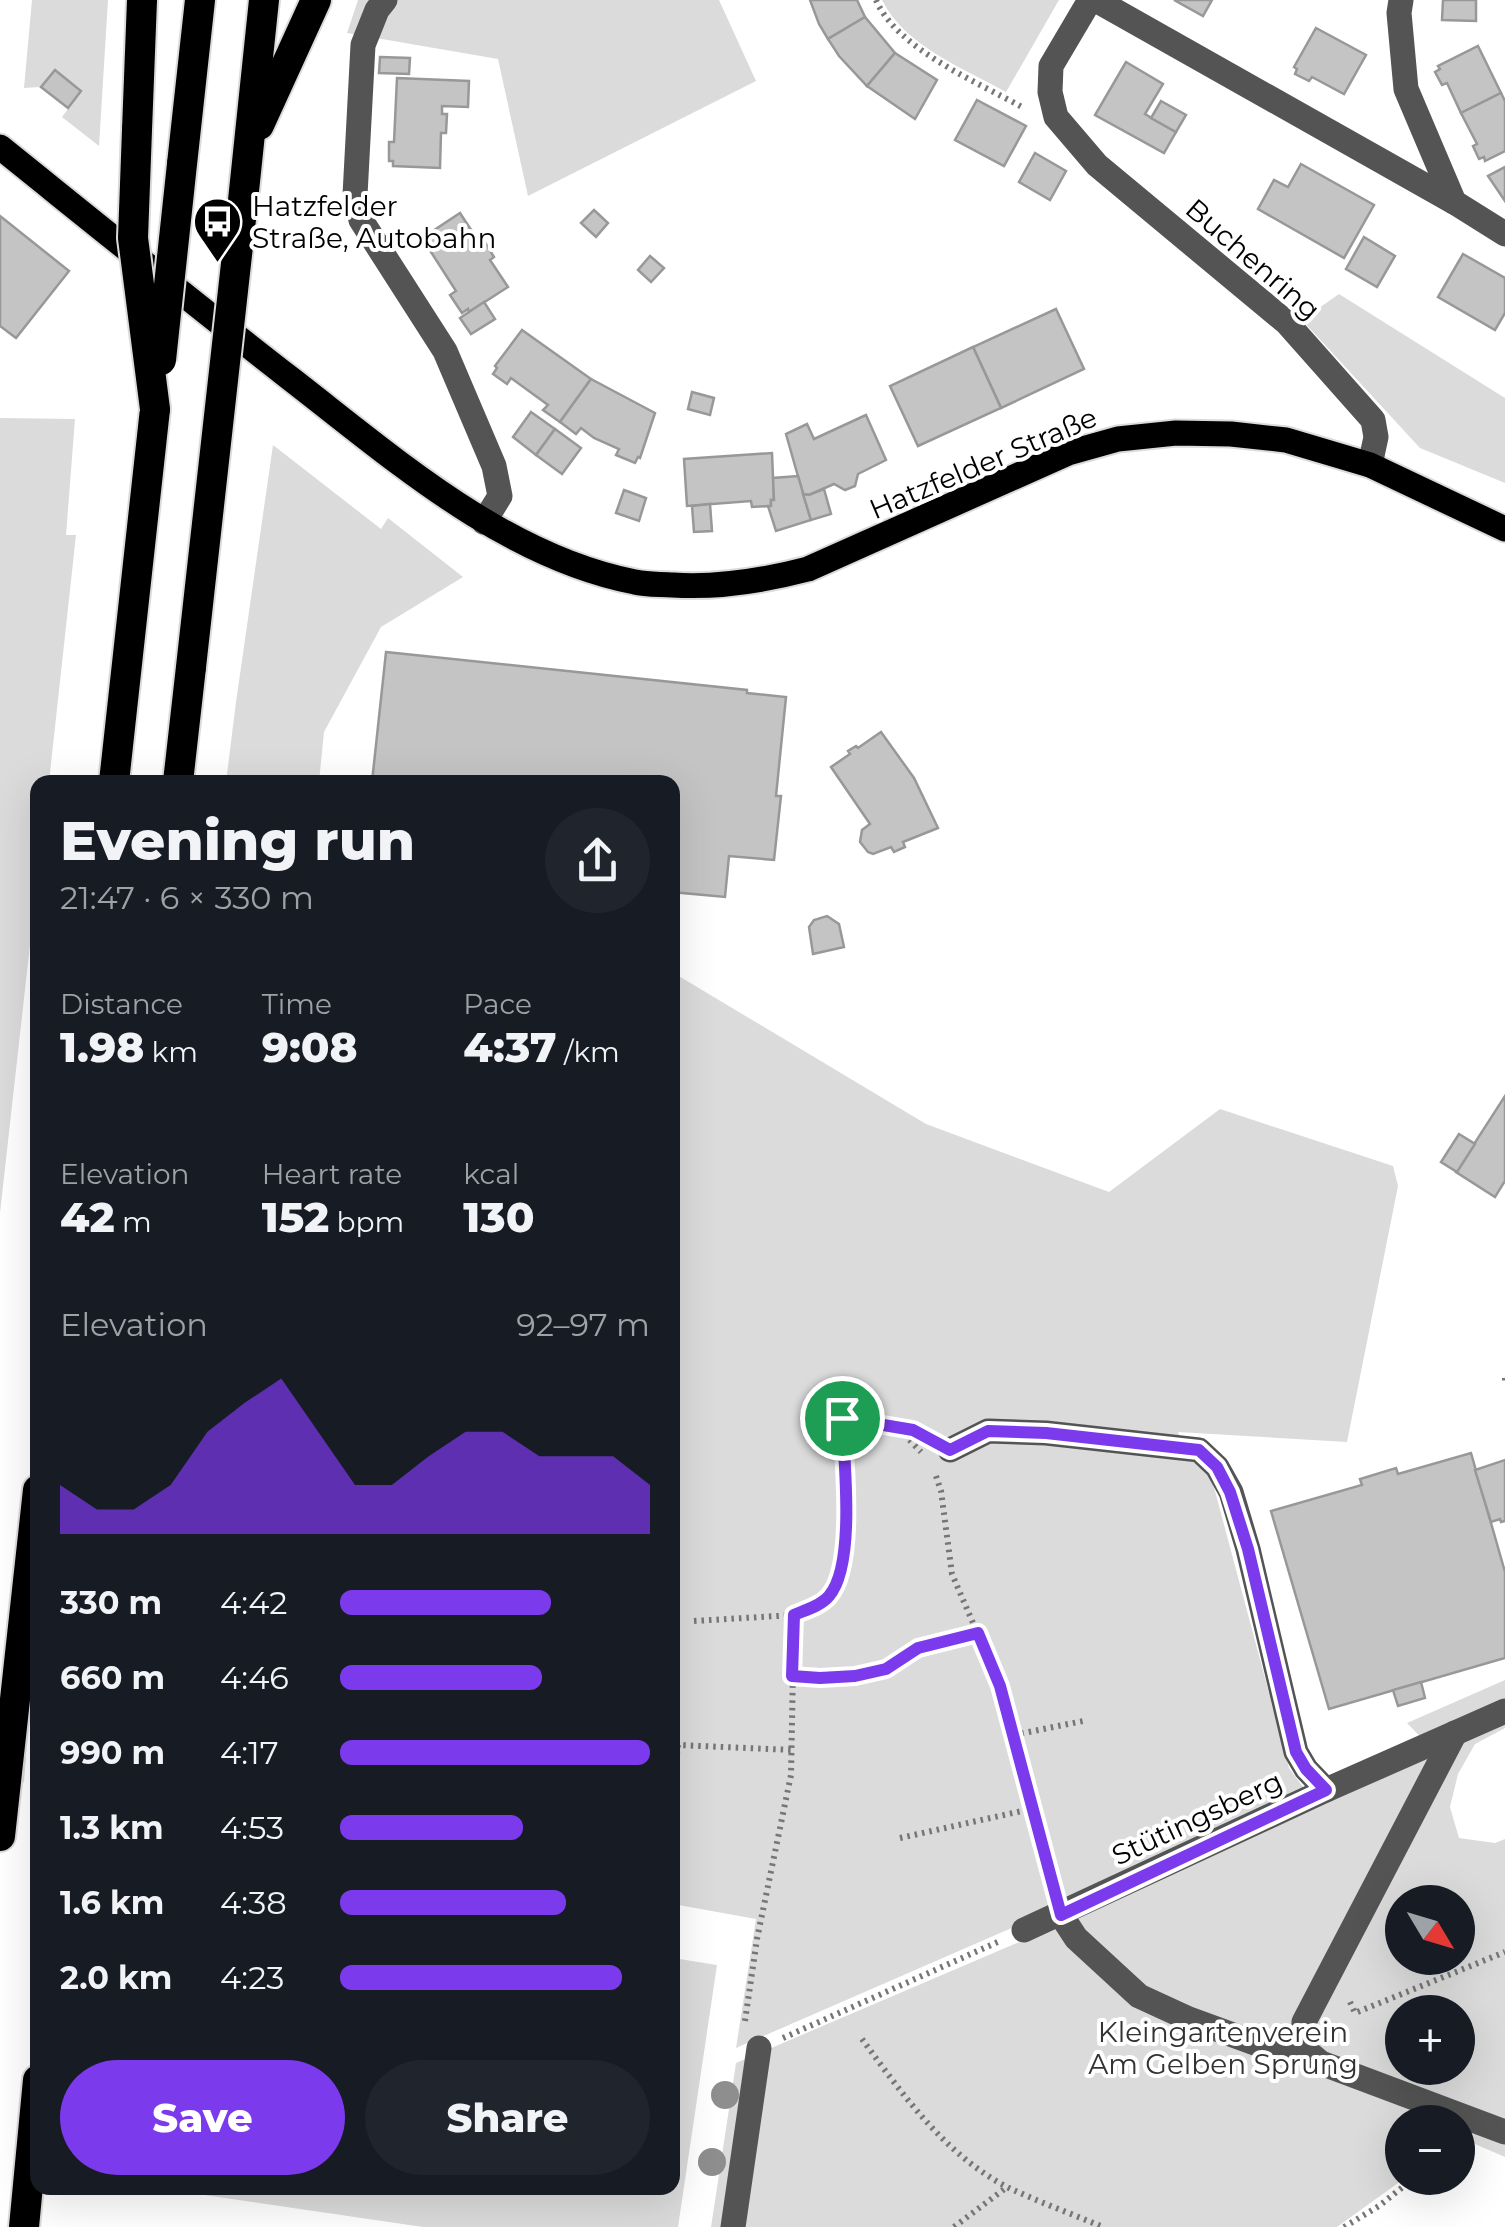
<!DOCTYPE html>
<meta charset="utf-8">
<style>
:root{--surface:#171b24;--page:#20242c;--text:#f1f3f6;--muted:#9ea1a6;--accent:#7c3aed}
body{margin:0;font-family:Montserrat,sans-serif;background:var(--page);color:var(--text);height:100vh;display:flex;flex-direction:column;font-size:38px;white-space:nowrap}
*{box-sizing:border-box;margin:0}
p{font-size:32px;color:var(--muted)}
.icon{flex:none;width:55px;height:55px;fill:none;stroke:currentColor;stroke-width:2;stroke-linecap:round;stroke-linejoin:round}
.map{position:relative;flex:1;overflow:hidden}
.details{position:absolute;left:30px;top:775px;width:650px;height:1420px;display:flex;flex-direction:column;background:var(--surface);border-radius:20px;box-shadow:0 10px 40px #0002}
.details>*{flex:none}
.needle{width:65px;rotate:128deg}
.tools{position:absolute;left:1385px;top:1885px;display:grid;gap:20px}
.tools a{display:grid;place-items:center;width:90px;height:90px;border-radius:50%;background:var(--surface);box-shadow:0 10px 40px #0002;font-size:50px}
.pin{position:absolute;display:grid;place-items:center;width:85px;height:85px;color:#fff;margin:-42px;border:5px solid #fff;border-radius:50%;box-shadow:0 2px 10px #0007}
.round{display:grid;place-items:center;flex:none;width:105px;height:105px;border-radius:52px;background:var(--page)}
.headline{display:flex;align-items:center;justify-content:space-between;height:170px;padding:0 30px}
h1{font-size:55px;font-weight:800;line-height:75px}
.figures{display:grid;grid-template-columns:repeat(3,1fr);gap:15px;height:170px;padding:10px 30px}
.figures div{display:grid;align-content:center}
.figures b{font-size:42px;font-weight:800}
.figures small{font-size:28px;font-weight:400}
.figures p{font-size:28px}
.chart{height:280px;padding:20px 30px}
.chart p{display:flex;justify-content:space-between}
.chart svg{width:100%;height:180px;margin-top:10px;fill:var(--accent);opacity:.7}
.cta{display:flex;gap:20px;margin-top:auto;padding:20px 30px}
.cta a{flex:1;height:115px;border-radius:60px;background:var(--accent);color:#fff;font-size:40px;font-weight:800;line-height:115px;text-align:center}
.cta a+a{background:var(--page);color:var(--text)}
ul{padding:0 30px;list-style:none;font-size:32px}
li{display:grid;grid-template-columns:160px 120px 1fr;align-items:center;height:75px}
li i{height:25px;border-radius:12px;background:var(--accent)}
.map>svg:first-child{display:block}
.green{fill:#dbdbdb;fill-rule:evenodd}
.building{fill:#c4c4c4;stroke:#989898;stroke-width:2.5}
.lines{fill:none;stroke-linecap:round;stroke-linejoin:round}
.minor-tunnel{stroke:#d9d9d9;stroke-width:25;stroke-dasharray:25 12;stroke-linecap:butt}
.major-casing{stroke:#dbdbdb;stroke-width:29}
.highway-casing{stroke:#dbdbdb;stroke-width:34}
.path{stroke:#767676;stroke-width:6;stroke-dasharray:2.5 5;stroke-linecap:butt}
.minor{stroke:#545454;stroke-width:25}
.major{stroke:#000;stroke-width:25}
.highway{stroke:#000;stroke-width:30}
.highway-bridge-casing{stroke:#dbdbdb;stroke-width:34;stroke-linecap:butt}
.highway-bridge{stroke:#000;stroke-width:30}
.tree{fill:#8e8e8e}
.route-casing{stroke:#fff;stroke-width:20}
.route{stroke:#7c3aed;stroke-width:12}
.labels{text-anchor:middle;stroke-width:8;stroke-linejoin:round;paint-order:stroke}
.poi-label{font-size:28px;fill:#000;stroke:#fff;text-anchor:start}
.street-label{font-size:28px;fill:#000;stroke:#fff}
.park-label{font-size:28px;fill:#323232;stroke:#fff}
</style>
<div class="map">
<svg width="1505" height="2227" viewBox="0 0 1505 2227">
<rect width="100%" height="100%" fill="#fff"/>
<!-- green -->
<g class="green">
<polygon points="32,0 108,0 99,146 62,117 82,90 55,69 40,87 24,88"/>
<polygon points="358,0 719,0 756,81 528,196 498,59 347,33"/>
<path d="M882,0H1059L1006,92C963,68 905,46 882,0Z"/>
<polygon points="1339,294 1505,398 1505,483 1420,448 1302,320"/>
<polygon points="0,418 75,419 66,535 76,535 49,782 38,782 37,882 0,1213"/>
<polygon points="273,445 381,529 388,518 463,577 381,627 324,732 319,782 226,782 236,702"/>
<polygon points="672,972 926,1124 1109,1192 1220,1109 1393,1166 1398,1186 1347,1442 1178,1432 1189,1456 1208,1470 1215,1491 1289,1768 1306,1791 1037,1917 736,2048 756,1919 673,1904"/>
<path d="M1505,1680V1728L1475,1744L1458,1774L1450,1807L1459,1838L1495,1843L1505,1839V2157L1461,2138L1458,2140V2122H1402V2178H1405L1337,2227H711L736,2063L1071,1920L1435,1752L1407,1723ZM1402,1902H1458V1958H1402ZM1402,2012H1458V2068H1402Z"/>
<polygon points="673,1958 717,1965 678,2227 423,2227 177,2191 177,2188 672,2188"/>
</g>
<!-- building -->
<g class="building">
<polygon points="810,0 857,0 865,17 828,39 819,24"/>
<polygon points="1174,0 1212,0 1203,16"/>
<polygon points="1443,0 1476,0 1476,21 1442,20"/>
<polygon points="865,17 895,53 867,86 839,56 828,39"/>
<polygon points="1316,28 1366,55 1344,94 1312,77 1309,81 1295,74 1297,69 1294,67"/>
<polygon points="1478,46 1501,93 1461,113 1447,83 1442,85 1435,72 1440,69 1438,66"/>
<polygon points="895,53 937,80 915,119 867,86"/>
<polygon points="380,57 410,58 409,74 379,73"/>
<polygon points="1126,62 1163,84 1145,114 1176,132 1164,153 1095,115"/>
<polygon points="55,70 81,91 68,108 41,87"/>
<polygon points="397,78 469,81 468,107 442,106 442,114 447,114 446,133 441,133 440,168 393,166 393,161 389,161 389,142 394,142"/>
<polygon points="1501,93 1505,101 1505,151 1485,161 1484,157 1479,159 1473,146 1477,144 1461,113"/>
<polygon points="977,100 1026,126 1004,166 955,140"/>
<polygon points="1161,101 1186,115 1176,132 1151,118"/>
<polygon points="1035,153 1066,171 1050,200 1019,182"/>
<polygon points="1301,164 1374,205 1344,258 1258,209 1274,180 1288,187"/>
<polygon points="1505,167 1505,201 1488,176"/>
<polygon points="594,210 608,223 596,237 581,223"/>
<polygon points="460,213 479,242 483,239 494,257 490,260 508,287 469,312 468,309 462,313 450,295 456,291 422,238"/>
<polygon points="0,216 69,271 16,338 0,326"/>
<polygon points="1364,237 1395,256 1377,287 1346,269"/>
<polygon points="1463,254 1505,278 1505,313 1495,330 1438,297"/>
<polygon points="650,256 664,268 651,282 638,270"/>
<polygon points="484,302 495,319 471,334 460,318"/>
<polygon points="1056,309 1084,369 1001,408 973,347"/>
<polygon points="522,330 591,379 560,422 543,410 548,405 511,378 507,384 493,374 497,368 495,366"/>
<polygon points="973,347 1001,408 918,446 890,386"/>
<polygon points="591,379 655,413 640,458 638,457 635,463 616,455 619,449 594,438 581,428 576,434 560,422"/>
<polygon points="692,392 714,398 710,415 688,409"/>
<polygon points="531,412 555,429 536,455 513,437"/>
<polygon points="866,415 886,460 858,474 855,486 845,490 834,484 809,495 803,494 786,434 807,424 814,439"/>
<polygon points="555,429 581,448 562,474 536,455"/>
<polygon points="772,453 774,500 771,500 771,506 752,507 751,501 687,506 684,459"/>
<polygon points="798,476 811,520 776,531 768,506 771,506 771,500 774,500 773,478"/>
<polygon points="824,489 831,514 811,520 803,494 809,495"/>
<polygon points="624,490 646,498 639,521 616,513"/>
<polygon points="710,504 712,531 694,532 692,506"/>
<polygon points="386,652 747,690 747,693 786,697 776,796 781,796 774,860 729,856 725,897 672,892 672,782 372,782"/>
<polygon points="881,732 914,778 938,828 903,842 905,847 894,852 891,847 873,854 868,852 860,842 862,830 870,824 831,767 850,754 848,751 856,746 858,748"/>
<polygon points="827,916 839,924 844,947 813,954 809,927 814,920"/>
<polygon points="1505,1096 1505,1181 1495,1197 1456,1172"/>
<polygon points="1459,1134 1475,1144 1457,1172 1441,1162"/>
<polygon points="1471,1453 1505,1572 1505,1658 1329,1709 1271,1511 1362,1485 1360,1479 1396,1468 1398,1474"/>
<polygon points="1505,1460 1505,1521 1501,1522 1500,1519 1491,1522 1475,1470"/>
<polygon points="1421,1682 1425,1698 1398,1706 1393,1690"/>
</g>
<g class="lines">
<!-- minor-tunnel -->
<polyline class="minor-tunnel" points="0,1768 38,1771"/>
<defs>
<path id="major" d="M0,147C97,225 193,303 291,379C393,458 505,557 635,582C647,585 660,584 673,585C719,588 762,581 808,569L1068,453L1118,439L1176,433L1231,434L1286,440L1370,465L1505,529"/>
<g id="highway">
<polyline points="259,125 316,0"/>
<polyline points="137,130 142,0"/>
<polyline points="182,164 200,0"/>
<polyline points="242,210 264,0"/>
<polyline points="114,782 155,409"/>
<polyline points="178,782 191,667"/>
<polyline points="0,1836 38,1490"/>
<polyline points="24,2227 38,2080"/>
</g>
</defs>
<!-- major casing -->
<use href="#major" class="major-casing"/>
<!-- highway casing -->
<use href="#highway" class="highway-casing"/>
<!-- path -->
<g class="path">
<path d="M876,0C897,49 977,82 1022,107"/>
<polyline points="1505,1378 1505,1382"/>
<polyline points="899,1429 921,1452"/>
<polyline points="936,1476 941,1491 952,1574 1000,1686 1052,1885"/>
<polyline points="694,1621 794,1615"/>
<polyline points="792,1676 820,1679 855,1676 886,1669 917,1649 978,1633"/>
<polyline points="1014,1735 1083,1721"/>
<polyline points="673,1792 678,1745 792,1750"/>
<polyline points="900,1838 1031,1809"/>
<polyline points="1350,2002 1355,2013 1505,1952"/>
<path d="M745,2021L757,1939L791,1775L794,1615C805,1610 821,1606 829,1596C856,1565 844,1460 842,1418L913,1429L925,1436"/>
<polyline points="783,2038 1000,1941"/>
<path d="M862,2039C903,2095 946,2156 1009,2188C1039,2202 1072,2214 1103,2227"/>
<polyline points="954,2227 1007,2187"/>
<polyline points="1344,2227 1379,2206 1414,2178"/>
</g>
<!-- minor -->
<g class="minor">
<polyline points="385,0 377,10 363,45 355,195 361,220 445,351 494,466 500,496 484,522"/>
<polyline points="1090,0 1051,66 1050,92 1056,117 1097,165 1287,323 1373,420 1376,437 1370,465"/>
<polyline points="1096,0 1454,202"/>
<polyline points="1401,0 1399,13 1406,89 1454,202 1505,234"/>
<polyline points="950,1450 988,1431 1046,1433 1199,1450 1217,1467 1231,1492 1248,1549 1296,1752 1306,1769 1326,1790"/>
<polyline points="1061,1915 1076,1938 1139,1996 1189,2019 1274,2050 1303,2048 1321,2063 1505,2132"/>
<polyline points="1024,1930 1326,1790 1505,1711"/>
<polyline points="1303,2048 1304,2022 1455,1733"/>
<polyline points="733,2227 759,2048"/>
</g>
<!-- major -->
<use href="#major" class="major"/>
<!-- highway -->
<use href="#highway" class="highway"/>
<defs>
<g id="highway-bridge">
<polyline points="137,130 133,238 155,409"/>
<polyline points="161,360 182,164"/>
<polyline points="191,667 242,210"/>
</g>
</defs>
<!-- highway-bridge casing -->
<use href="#highway-bridge" class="highway-bridge-casing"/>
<!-- highway-bridge -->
<use href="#highway-bridge" class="highway-bridge"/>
</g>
<!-- trees -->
<g class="tree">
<circle cx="725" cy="2095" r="14"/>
<circle cx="712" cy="2162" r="14"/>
</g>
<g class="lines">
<defs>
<path id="route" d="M842,1418L913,1430L950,1450L988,1431L1046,1433L1199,1450L1217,1467L1230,1492L1248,1549L1296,1752L1306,1769L1326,1790L1061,1915L1000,1686L978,1633L918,1648L886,1669L855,1676L820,1678L792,1676L794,1615C805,1610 821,1606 829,1596C856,1565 844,1460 842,1418Z"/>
</defs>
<!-- route casing -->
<use href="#route" class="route-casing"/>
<!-- route -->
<use href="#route" class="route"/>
</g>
<!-- icons -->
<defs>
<symbol id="bus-pin" viewBox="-11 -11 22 30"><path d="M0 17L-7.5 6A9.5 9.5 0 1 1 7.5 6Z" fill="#000" stroke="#fff"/><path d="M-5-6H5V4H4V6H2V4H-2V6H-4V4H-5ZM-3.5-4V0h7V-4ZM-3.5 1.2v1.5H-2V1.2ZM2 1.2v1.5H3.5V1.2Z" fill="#fff"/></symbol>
</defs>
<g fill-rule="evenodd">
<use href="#bus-pin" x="190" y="194" width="55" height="75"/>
</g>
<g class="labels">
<!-- poi labels -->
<g class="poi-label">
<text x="252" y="216">Hatzfelder<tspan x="252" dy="32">Straße, Autobahn</tspan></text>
</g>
<!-- street labels -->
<g class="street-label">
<text transform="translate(1253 259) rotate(41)" y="10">Buchenring</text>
<text transform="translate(983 463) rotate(-23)" y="10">Hatzfelder Straße</text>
<text transform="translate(1197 1818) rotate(-25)" y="10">Stütingsberg</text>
</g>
<!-- park labels -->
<g class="park-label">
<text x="1223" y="2042">Kleingartenverein<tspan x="1223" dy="32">Am Gelben Sprung</tspan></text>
</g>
</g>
</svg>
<div class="tools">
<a><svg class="needle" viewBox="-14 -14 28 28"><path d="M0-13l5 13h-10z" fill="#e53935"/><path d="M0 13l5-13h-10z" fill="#9ea1a6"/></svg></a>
<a>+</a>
<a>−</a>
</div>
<div class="pin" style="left:842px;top:1418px;background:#1e9e55"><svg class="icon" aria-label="arrive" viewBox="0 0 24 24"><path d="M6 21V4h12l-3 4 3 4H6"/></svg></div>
<section class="details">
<div class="headline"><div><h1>Evening run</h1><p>21:47 · 6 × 330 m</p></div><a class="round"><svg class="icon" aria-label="share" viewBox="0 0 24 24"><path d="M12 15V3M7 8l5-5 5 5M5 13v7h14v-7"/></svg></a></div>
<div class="figures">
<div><p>Distance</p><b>1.98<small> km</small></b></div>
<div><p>Time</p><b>9:08</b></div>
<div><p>Pace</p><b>4:37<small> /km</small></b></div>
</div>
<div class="figures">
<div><p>Elevation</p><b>42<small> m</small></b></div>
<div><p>Heart rate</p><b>152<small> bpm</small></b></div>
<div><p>kcal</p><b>130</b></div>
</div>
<div class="chart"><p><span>Elevation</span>92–97 m</p>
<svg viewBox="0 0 160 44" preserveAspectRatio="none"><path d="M0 44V32L10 38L20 38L30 32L40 19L50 12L60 6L70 19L80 32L90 32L100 25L110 19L120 19L130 25L140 25L150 25L160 32V44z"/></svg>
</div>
<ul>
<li><b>330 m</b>4:42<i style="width:68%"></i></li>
<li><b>660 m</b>4:46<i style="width:65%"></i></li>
<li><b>990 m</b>4:17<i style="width:100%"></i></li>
<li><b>1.3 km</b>4:53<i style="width:59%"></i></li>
<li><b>1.6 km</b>4:38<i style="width:73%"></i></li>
<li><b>2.0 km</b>4:23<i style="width:91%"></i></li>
</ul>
<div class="cta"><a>Save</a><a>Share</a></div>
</section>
</div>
